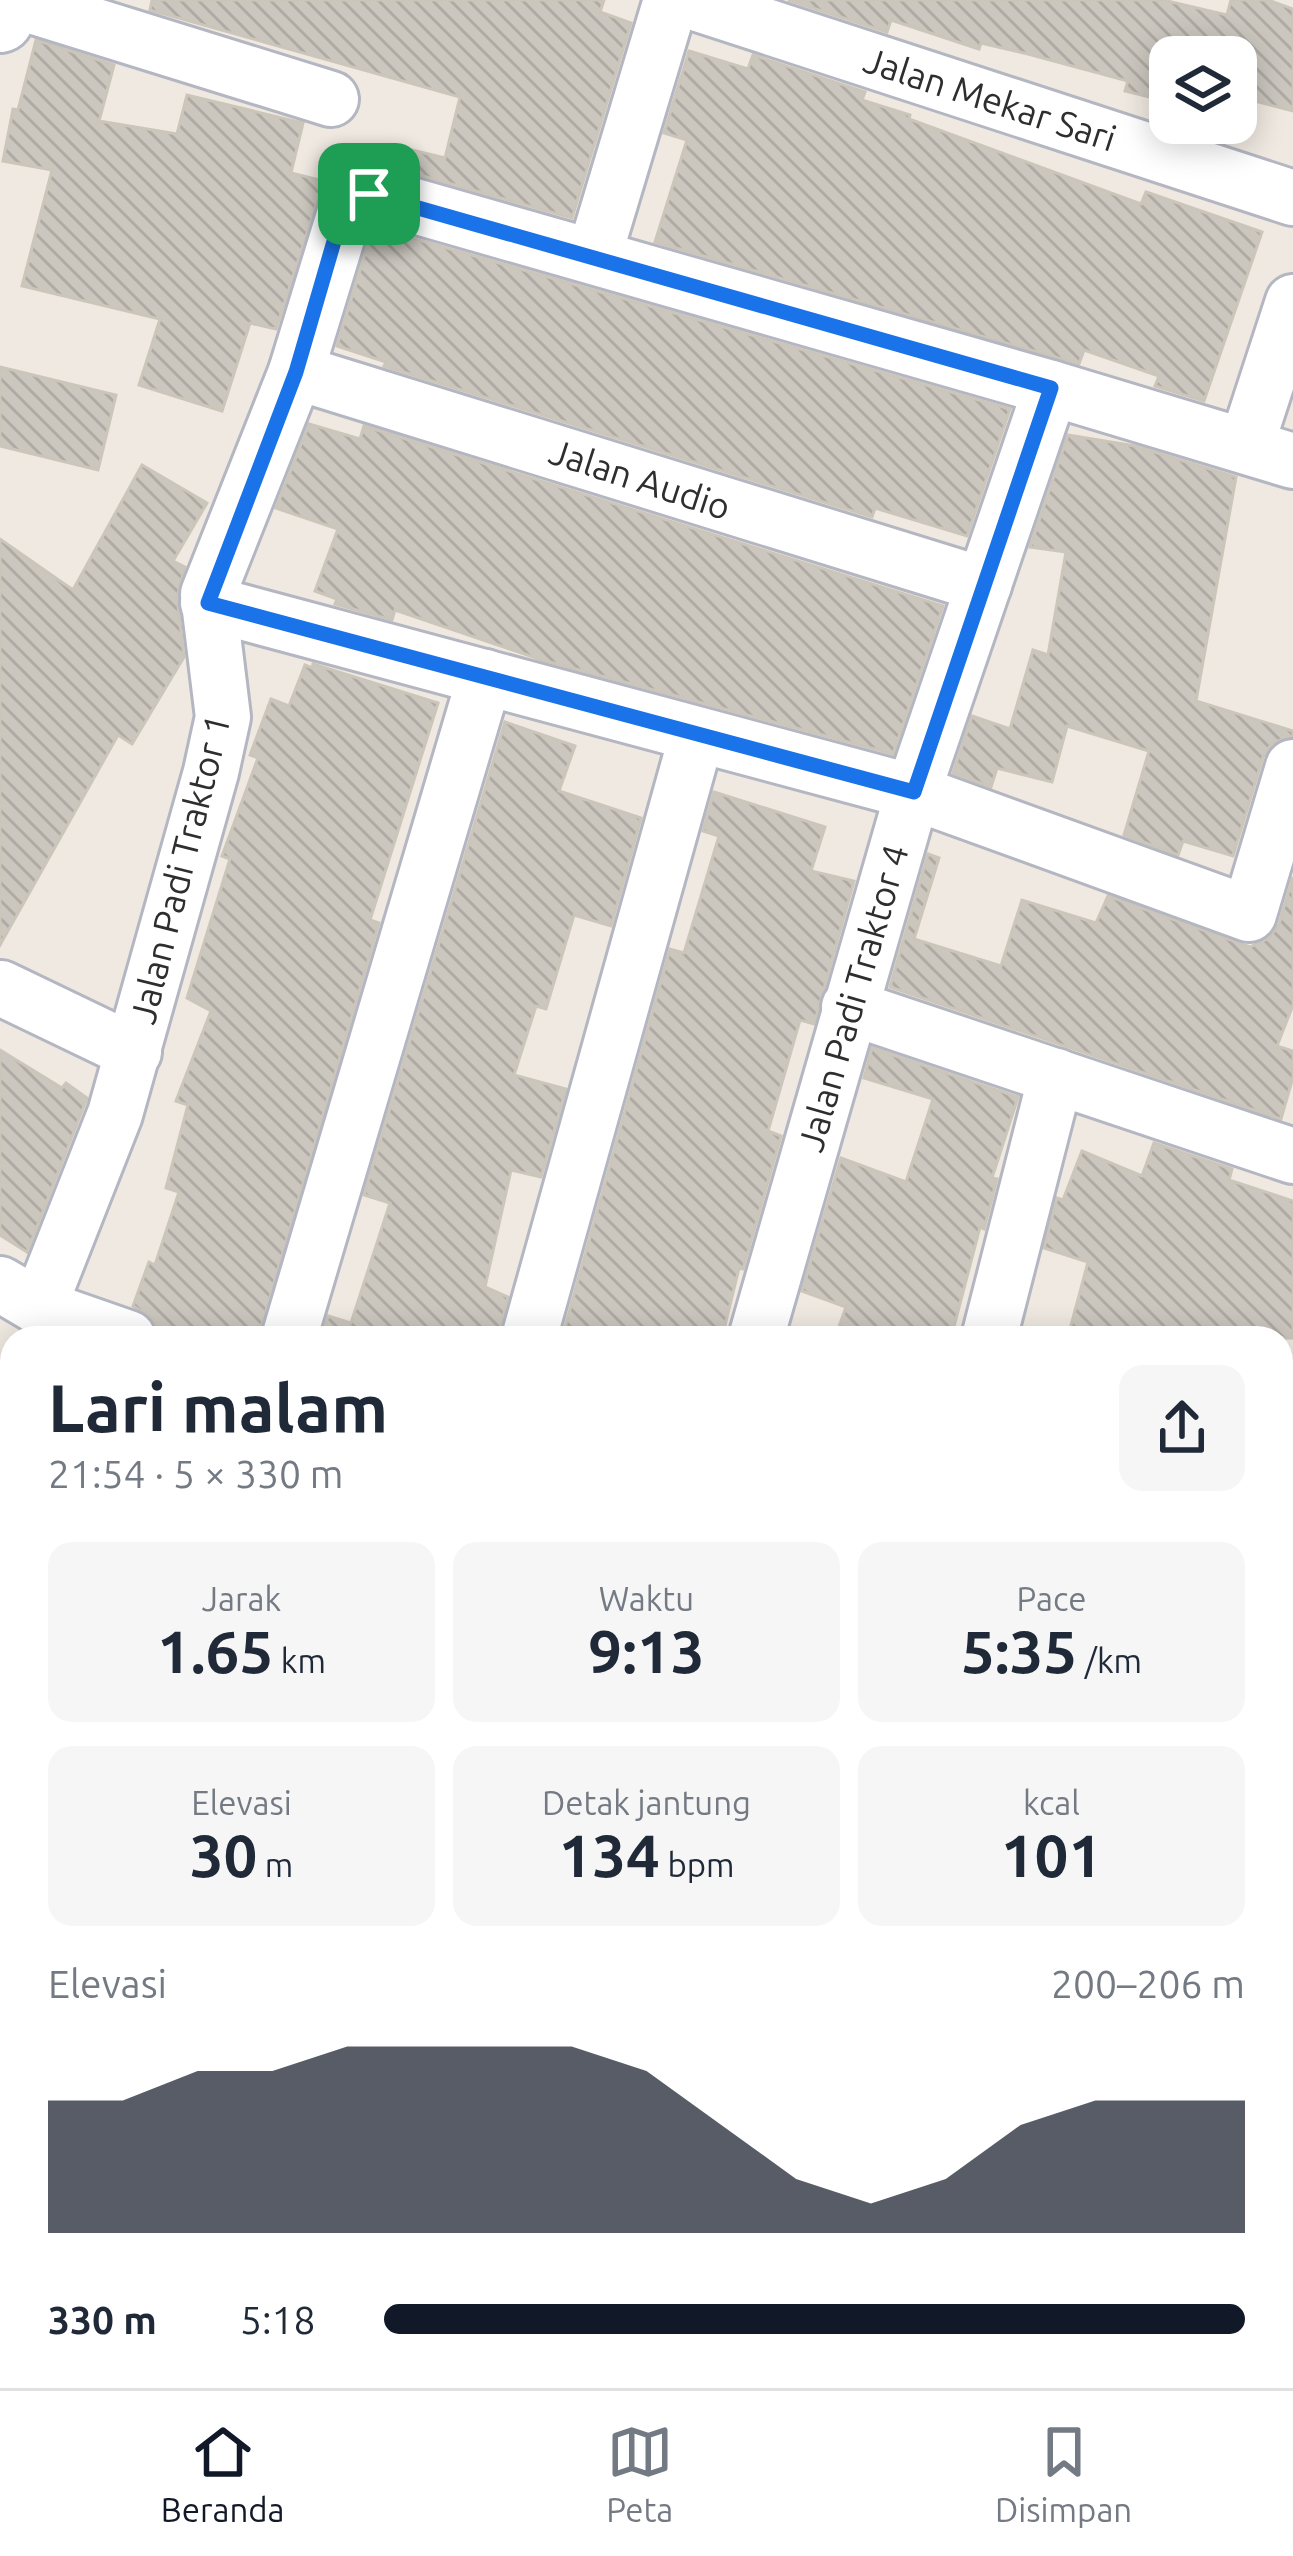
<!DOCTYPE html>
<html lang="id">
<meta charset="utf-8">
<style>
:root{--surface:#fff;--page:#f6f6f7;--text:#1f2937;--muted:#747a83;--line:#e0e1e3;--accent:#111827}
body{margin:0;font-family:Ubuntu,sans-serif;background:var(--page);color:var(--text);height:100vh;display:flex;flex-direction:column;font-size:45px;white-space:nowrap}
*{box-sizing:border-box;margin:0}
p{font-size:39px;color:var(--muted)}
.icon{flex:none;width:66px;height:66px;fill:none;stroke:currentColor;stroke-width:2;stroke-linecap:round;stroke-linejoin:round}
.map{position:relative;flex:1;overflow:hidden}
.sheet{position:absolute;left:0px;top:1326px;width:1293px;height:1062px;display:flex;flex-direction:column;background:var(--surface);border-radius:36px 36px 0 0;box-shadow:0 6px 30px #0003}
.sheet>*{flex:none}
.controls{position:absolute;left:1149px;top:36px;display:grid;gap:24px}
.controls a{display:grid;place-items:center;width:108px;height:108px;border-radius:24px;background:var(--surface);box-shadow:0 6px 30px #0003;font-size:60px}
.pin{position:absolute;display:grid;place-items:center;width:102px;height:102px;color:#fff;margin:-51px;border-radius:24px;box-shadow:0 6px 18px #0006}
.round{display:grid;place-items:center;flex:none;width:126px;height:126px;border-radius:24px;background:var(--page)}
.head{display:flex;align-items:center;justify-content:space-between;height:204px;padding:0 48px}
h1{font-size:66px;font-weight:600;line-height:90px}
.figures{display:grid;grid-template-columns:repeat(3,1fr);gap:18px;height:204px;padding:12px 48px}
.figures div{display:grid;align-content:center;border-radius:24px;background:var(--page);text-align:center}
.figures b{font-size:60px;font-weight:600}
.figures small{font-size:33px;font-weight:400}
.figures p{font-size:33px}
.chart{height:336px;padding:24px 48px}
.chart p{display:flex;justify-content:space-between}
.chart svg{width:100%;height:216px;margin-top:12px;fill:var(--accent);opacity:.7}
ul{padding:0 48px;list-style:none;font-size:39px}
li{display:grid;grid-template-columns:192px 144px 1fr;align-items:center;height:90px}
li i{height:30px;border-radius:15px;background:var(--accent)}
.tab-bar{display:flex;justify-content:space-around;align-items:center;height:168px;border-top:3px solid var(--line);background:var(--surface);font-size:33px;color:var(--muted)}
.tab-bar a{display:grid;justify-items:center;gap:6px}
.tab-bar .active{color:var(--accent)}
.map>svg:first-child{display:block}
.building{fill:url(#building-back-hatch);stroke:#cbc5ba;stroke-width:3}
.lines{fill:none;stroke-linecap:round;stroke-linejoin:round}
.street-casing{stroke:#b4b7c1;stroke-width:60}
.secondary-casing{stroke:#b4b7c1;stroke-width:72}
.street{stroke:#fff;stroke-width:54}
.secondary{stroke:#fff;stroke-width:66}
.route-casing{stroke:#fff;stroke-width:24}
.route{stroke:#1a73e8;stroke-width:15}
.labels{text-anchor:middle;stroke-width:9;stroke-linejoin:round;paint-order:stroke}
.street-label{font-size:36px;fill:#2e2e2e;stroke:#fff}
</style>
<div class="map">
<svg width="1293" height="2388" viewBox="0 0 1293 2388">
<defs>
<pattern id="building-back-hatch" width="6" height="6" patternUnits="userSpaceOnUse" patternTransform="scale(3)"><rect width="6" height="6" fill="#cbc7bf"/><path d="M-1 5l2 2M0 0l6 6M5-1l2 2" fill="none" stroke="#afaba4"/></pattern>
</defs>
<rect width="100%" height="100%" fill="#efe9e1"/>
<!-- building -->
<g class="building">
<polygon points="152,0 604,0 600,12 631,23 572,218 391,167 396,146 445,158 460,97 150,10"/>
<polygon points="788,0 1163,0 1227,15 1231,0 1268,0 1293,9 1293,111 1236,96 1236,57 1170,57 1170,102 1125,91 1128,81 1028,54 981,43 979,49 891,20 887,32"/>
<polygon points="36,40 114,65 99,121 177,134 187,95 303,123 291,173 324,181 276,329 250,323 222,411 139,385 160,319 22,286 52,170 3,161 13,109 18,110"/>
<polygon points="689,51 748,69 753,55 865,92 862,100 910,115 909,119 1141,204 1146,192 1262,232 1204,401 1155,386 1159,376 1084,350 1079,364 655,242 687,140 664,133"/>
<polygon points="373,227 1010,409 967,536 875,508 872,517 384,366 386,362 337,346"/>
<polygon points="0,367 116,395 98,470 0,446"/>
<polygon points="309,424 360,439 364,426 943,606 893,754 542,660 395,610 392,620 335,604 337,599 315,591 338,529 276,508"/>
<polygon points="1068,435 1135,446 1236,477 1196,701 1293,731 1293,736 1272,743 1263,757 1233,856 1183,841 1178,855 1124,835 1149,751 1067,726 1052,782 997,768 991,787 953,773 972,716 1010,729 1033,650 1048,655 1066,552 1030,547"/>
<polygon points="142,465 207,503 173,561 185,567 177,597 184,657 132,744 118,735 0,945 0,539 73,590"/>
<polygon points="313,664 438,703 370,920 379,923 258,1338 182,1338 158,1329 151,1317 133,1306 149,1262 155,1265 179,1192 166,1188 188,1105 176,1101 211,1011 187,998 230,859 222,856 258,758 250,755 271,699 289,706 305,665 312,668"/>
<polygon points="505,722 575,746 559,791 641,818 611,926 574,915 546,1009 536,1006 514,1075 566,1089 541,1177 511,1170 485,1287 508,1297 498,1338 322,1338 328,1316 351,1323 390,1203 364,1195"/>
<polygon points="714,792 825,827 811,871 854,881 814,1024 800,1020 768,1131 781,1136 743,1269 739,1268 722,1338 562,1338 670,949 684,953 719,836 703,831"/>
<polygon points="928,854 939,858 914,939 1001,966 1022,900 1096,923 1108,896 1250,947 1269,938 1279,924 1293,877 1293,1005 1277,1046 1293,1051 1293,1077 1281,1119 890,987"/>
<polygon points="872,1048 1018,1097 992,1178 997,1179 984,1229 980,1227 951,1338 835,1338 846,1307 802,1291 841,1158 906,1182 933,1099 864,1078"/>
<polygon points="0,1050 62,1088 66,1083 87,1098 27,1252 0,1235"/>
<polygon points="1154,1143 1232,1169 1229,1180 1293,1201 1293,1338 1090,1338 1069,1333 1088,1262 1044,1248 1057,1198 1063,1200 1082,1151 1142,1176"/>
</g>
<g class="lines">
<defs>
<g id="street">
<polyline points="12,0 331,99"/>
<polyline points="686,0 1293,198"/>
<polyline points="594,256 671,0"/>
<polyline points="296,372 984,585"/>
<polyline points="1246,446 1293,302"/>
<polyline points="208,603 913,792 1249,914 1293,767"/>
<polyline points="1,988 134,1052"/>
<polyline points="849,1007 1293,1156"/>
<polyline points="0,1284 39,1307 128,1338"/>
<polyline points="39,1307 115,1114 211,772 223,717 208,594 296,372 349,199 369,193 1051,388 1293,461"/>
<polyline points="289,1338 485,677"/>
<polyline points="529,1338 697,735"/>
<polyline points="756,1338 913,792 1051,388"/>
<polyline points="989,1338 1056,1076"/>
<polyline points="0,1630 12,1633"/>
<polyline points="1281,1705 1293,1708"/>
<polyline points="1281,1950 1293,1953"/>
<polyline points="399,2376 399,2388"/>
<polyline points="999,2388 1000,2376"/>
</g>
<polyline id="secondary" points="0,19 5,0"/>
</defs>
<!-- street casing -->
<use href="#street" class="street-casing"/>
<!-- secondary casing -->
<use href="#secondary" class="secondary-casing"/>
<!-- street -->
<use href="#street" class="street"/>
<!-- secondary -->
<use href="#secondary" class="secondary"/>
</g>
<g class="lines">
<defs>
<polygon id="route" points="358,194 369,194 1051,388 914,792 208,603 296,372 344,207"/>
</defs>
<!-- route casing -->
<use href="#route" class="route-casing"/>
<!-- route -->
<use href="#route" class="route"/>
</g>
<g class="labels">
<!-- street labels -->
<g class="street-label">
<text transform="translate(990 99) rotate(18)" y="13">Jalan Mekar Sari</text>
<text transform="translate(640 479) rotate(18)" y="13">Jalan Audio</text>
<text transform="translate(180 869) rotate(-76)" y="13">Jalan Padi Traktor 1</text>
<text transform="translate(853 998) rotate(-74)" y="13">Jalan Padi Traktor 4</text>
</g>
</g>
</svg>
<div class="controls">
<a><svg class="icon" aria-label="layers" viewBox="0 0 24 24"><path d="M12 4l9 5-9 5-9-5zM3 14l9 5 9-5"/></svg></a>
</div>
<div class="pin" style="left:369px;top:194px;background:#1e9e55"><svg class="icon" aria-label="arrive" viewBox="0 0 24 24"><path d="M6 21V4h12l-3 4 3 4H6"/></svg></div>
<section class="sheet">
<div class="head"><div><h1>Lari malam</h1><p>21:54 · 5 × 330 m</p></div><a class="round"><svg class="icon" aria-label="share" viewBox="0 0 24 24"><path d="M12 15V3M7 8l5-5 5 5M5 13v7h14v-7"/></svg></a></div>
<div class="figures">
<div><p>Jarak</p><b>1.65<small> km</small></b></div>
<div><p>Waktu</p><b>9:13</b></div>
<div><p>Pace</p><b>5:35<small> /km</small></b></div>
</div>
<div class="figures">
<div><p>Elevasi</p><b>30<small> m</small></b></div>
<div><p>Detak jantung</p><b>134<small> bpm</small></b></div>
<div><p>kcal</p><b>101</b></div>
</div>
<div class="chart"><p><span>Elevasi</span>200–206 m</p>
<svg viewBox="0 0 160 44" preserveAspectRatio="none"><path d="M0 44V17L10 17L20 11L30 11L40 6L50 6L60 6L70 6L80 11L90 22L100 33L110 38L120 33L130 22L140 17L150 17L160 17V44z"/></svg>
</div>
<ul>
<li><b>330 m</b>5:18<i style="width:100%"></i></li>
</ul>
</section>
</div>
<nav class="tab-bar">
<a class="active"><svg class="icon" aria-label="home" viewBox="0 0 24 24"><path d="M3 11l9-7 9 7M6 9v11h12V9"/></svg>Beranda</a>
<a><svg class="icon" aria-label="map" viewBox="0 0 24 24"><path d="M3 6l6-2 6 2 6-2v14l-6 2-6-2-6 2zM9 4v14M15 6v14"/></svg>Peta</a>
<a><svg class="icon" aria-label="saved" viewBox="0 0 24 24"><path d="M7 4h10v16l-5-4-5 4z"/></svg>Disimpan</a>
</nav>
